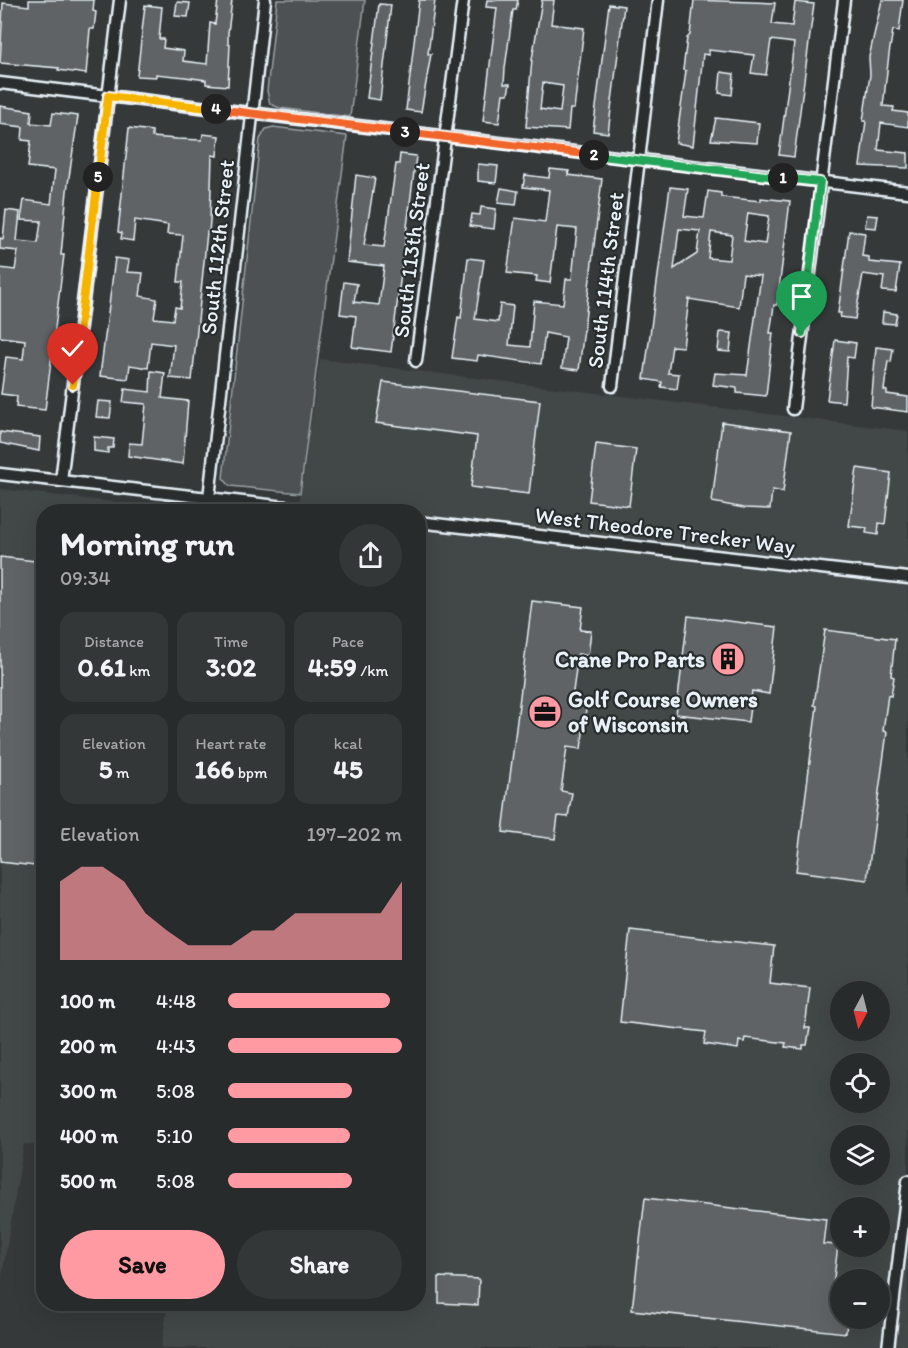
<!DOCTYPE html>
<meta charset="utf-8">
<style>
:root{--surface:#282b2c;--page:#343738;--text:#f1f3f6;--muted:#a5a7a9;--line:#444748;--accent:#ff9aa2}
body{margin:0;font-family:Itim,sans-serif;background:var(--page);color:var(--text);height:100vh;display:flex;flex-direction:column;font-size:22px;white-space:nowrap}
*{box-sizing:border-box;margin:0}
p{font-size:20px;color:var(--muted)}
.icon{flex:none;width:33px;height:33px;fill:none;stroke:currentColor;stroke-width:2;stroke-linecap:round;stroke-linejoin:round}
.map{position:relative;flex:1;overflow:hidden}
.sheet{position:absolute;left:36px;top:504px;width:390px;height:807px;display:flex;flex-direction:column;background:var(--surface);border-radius:24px;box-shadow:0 6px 24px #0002,0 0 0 2px var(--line)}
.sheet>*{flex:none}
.needle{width:39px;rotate:187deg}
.controls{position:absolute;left:830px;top:981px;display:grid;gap:12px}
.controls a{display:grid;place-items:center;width:60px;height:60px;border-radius:50%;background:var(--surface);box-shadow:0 6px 24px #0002,0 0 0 2px var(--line);font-size:30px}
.pin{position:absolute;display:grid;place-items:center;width:51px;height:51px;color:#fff;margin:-62px -26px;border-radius:50% 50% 50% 0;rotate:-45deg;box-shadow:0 0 6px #0007}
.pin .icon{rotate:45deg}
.km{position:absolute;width:30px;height:30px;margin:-15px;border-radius:50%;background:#222;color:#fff;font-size:16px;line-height:30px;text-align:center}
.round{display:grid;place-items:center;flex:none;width:63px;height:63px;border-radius:32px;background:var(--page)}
.overview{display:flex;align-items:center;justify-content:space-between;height:102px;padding:0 24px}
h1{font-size:33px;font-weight:700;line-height:45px}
.metrics{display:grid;grid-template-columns:repeat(3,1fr);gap:9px;height:102px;padding:6px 24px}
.metrics div{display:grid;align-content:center;border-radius:15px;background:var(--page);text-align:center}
.metrics b{font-size:26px;font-weight:700}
.metrics small{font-size:16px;font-weight:400}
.metrics p{font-size:16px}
.chart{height:168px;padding:12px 24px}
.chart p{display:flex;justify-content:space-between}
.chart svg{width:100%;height:108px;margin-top:6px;fill:var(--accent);opacity:.7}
.button{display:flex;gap:12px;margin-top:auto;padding:12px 24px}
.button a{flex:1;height:69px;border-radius:36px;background:var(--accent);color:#111;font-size:24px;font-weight:700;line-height:69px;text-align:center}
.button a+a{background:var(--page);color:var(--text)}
ul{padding:0 24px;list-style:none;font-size:20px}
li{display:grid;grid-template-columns:96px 72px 1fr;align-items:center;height:45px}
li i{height:15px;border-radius:8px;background:var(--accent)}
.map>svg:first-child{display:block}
.built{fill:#424647;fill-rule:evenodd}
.green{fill:#4d5152;stroke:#9aa1a5;stroke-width:1.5}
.building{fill:#5f6365;stroke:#e8f1f8;stroke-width:1.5;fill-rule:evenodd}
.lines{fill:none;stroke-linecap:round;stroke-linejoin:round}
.minor-casing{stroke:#e8f1f8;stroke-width:15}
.minor{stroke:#2a2d2e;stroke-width:10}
.split-1-casing{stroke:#fff;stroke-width:12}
.split-2-casing{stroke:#fff;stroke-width:12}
.split-3-casing{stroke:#fff;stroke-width:12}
.split-4-casing{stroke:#fff;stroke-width:12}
.split-5-casing{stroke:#fff;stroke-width:12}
.split-6-casing{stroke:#fff;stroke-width:12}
.split-1{stroke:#22a559;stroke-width:8}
.split-2{stroke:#22a559;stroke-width:8}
.split-3{stroke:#f0652b;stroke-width:8}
.split-4{stroke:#f0652b;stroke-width:8}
.split-5{stroke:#f5b400;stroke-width:8}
.split-6{stroke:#f5b400;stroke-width:8}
.labels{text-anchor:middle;stroke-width:4.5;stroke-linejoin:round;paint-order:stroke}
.street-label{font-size:22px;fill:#e8f1f8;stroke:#2a2d2e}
.poi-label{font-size:22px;font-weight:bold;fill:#e8f1f8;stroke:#2a2d2e;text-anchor:end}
</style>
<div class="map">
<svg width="908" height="1348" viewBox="0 0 908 1348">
<rect width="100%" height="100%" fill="#35393a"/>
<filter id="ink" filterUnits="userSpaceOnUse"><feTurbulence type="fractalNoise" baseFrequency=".0167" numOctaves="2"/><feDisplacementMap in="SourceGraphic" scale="12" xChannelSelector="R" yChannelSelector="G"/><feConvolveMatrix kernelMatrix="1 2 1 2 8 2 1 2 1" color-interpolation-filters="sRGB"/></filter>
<g filter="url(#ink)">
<!-- built -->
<g class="built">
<path d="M320,359L908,431V1348H161L168,1304H418V512L298,511ZM840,992H879V1030H840ZM840,1064H879V1102H840ZM840,1136H879V1174H840ZM840,1208H879V1246H840ZM840,1280H879V1318H840Z"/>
<polygon points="0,489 193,511 44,512 43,1146 24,1144 0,1287"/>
</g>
<!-- green -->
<g class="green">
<polygon points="277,0 365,0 350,117 280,108 270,104 267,91"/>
<polygon points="273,127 347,136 300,493 230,486 223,478 260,139 266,129"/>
</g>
<!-- building -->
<g class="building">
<polygon points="29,0 94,0 93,11 96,12 94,29 90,29 86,74 58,70 59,68 0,63 3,3 29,6"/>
<polygon points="218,0 232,0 228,33 228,44 230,44 228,86 206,84 206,80 185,77 156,74 156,77 137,76 145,5 162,7 159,39 164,39 163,48 184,51 183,61 207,64 210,23 215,24"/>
<polygon points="419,0 435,0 428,54 431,54 421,112 406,110"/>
<polygon points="487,0 518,0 516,10 513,10 505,68 504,84 510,84 508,94 503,94 499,123 483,121 497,8 486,7"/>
<path d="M542,0H554L551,24L584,28L574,109H570L568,130L526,127L532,59ZM543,83L563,86L560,112L540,109Z"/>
<polygon points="694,0 775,3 772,24 792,26 795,2 814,4 794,157 779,155 794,43 771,40 766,75 751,73 754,55 709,50 709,55 703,54 693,146 676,143 686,71 683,70 687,38 690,35"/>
<polygon points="882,0 903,0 899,31 893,30 889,54 883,106 894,107 893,111 908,113 908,127 881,123 878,150 908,153 908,168 860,166 866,121 863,121 870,75 869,57"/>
<polygon points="177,2 190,3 188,17 175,16"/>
<polygon points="379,4 391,5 380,100 367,98"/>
<polygon points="609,4 624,6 608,133 593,131"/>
<polygon points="721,72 734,74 732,95 719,93"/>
<polygon points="0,106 32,111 31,123 51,125 53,113 78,116 67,191 61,255 64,255 45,410 16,407 17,396 1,394 6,357 23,359 25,340 0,337 0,268 15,270 18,251 0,249 0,238 3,239 6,210 20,212 17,241 38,243 41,221 21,220 24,200 51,204 55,170 28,167 31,141 22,140 23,127 0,124"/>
<polygon points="716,118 759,123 757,143 711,140"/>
<polygon points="129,128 152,131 152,137 177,139 202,140 203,134 219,136 217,156 212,155 210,221 209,232 207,232 192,380 170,378 174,345 151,342 148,368 130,365 128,379 100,376 115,258 129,260 127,272 143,273 140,296 157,299 154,318 173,320 175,307 180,308 183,282 178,282 183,235 167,234 168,225 135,220 133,241 121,239 122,233 118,232"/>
<polygon points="400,154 416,156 391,352 352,347 356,316 340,314 344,282 357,284 354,302 379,305 384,266 347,262 356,175 375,178 364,245 384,247 396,164 399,164"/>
<polygon points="478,164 498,166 496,183 478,181"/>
<polygon points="550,169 569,171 568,175 602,179 579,370 562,368 566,337 545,333 541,364 478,355 477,361 452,358 458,317 461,318 468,258 484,260 475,319 498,322 500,304 513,306 509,345 530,347 534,301 563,304 566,279 572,279 577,229 557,227 550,283 536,281 537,276 507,273 515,218 545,222 549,190 523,187 525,175 549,178"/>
<path d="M670,187L688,189L684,216L704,218L708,191L721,193V197L761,201V198L790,201L777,305H774L772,320L770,333H773L766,396L737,393V388L713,385L715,373L747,375L761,276L743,274L739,307L689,299L683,347L672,346L668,373L679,374L677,389L661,387L662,382L644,379ZM748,213L769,216L765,244L744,241ZM679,229L700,231L697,254L674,269ZM711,232L732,235L729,260L708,258Z"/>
<polygon points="501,188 518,191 516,205 498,203"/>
<polygon points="481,207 496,209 494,229 470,226 472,214 480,215"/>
<polygon points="867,215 878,216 876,228 865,227"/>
<polygon points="849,231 865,233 862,256 869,257 869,262 900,265 896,292 882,291 884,277 863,274 855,319 840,317 841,313 838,313"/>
<polygon points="883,312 897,314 895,324 882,323"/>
<polygon points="720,332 732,333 730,352 718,351"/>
<polygon points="835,340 856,343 854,358 847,357 844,402 827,400"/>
<polygon points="876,347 893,349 891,362 888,361 884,390 887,391 887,394 908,397 908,412 871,407"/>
<polygon points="151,371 165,373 162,398 188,401 183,464 128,456 129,443 142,444 146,404 123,402 125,389 150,392"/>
<polygon points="383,382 540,401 529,494 471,487 477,436 376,423"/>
<polygon points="98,401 112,402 110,418 96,417"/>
<polygon points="722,422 791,431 783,492 772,490 770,509 744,508 712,502"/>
<polygon points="0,432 40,437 39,451 0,443"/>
<polygon points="94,437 114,439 113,448 108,448 108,453 94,451"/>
<polygon points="596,444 636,449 629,506 589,501"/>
<polygon points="857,468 891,473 885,524 879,523 878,535 866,533 867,528 849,526"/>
<polygon points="0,557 44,562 44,867 0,862"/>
<polygon points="532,601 583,607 580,630 591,631 588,656 578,654 572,699 587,701 581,749 567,747 561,791 572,793 568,817 558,816 555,839 503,832"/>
<polygon points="688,616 777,627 769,694 752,691 748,722 676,714"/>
<polygon points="825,630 895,639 891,676 894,677 891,696 888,695 883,731 887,732 867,880 796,871 817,706 814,705"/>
<polygon points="630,930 774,946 770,983 810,988 805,1028 810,1028 807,1045 803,1045 803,1049 785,1047 786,1043 745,1038 744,1042 739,1041 738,1049 704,1044 706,1032 620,1022"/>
<polygon points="645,1198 826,1219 823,1244 838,1245 832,1294 840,1295 840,1318 847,1318 846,1333 632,1310"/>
<polygon points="439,1277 479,1279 478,1305 439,1303"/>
</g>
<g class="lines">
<defs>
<g id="minor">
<polyline points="0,83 908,192"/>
<polyline points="416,361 463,0"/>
<polyline points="612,386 658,0"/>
<polyline points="793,409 844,0"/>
<polyline points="0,474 330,512"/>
<polyline points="61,481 120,0"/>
<polyline points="209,498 265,0"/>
<polyline points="418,522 908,578"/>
<polyline points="888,1348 908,1181"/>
</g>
</defs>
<!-- minor casing -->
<use href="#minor" class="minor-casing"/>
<!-- minor -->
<use href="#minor" class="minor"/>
</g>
</g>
<g class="lines" filter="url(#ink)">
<defs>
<polyline id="split-1" points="783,178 820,182 802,333"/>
<polyline id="split-2" points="594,155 783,178"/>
<polyline id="split-3" points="405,132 594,155"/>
<polyline id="split-4" points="216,109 405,132"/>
<polyline id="split-5" points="98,177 108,96 216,109"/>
<polyline id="split-6" points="73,385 98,177"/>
</defs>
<!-- split-1 casing -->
<use href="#split-1" class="split-1-casing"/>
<!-- split-2 casing -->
<use href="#split-2" class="split-2-casing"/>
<!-- split-3 casing -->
<use href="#split-3" class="split-3-casing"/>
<!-- split-4 casing -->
<use href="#split-4" class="split-4-casing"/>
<!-- split-5 casing -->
<use href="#split-5" class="split-5-casing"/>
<!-- split-6 casing -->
<use href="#split-6" class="split-6-casing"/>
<!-- split-1 -->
<use href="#split-1" class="split-1"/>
<!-- split-2 -->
<use href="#split-2" class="split-2"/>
<!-- split-3 -->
<use href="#split-3" class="split-3"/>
<!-- split-4 -->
<use href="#split-4" class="split-4"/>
<!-- split-5 -->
<use href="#split-5" class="split-5"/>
<!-- split-6 -->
<use href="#split-6" class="split-6"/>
</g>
<!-- icons -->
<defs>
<symbol id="building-disc" viewBox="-11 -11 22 22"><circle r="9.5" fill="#ff9aa2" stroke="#2a2d2e"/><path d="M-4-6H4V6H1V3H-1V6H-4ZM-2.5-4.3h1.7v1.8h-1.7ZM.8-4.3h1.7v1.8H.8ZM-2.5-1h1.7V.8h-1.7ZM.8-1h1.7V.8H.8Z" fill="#111"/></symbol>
<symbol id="office-disc" viewBox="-11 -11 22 22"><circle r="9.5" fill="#ff9aa2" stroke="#2a2d2e"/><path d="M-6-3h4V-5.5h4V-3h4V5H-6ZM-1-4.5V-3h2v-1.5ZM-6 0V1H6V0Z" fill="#111"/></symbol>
</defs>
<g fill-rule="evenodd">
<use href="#building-disc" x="709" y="640" width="38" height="38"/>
<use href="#office-disc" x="526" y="693" width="38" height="38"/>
</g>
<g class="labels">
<!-- street labels -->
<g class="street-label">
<text transform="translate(217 247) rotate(-84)" y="8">South 112th Street</text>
<text transform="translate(411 250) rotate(-83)" y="8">South 113th Street</text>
<text transform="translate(605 280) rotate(-83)" y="8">South 114th Street</text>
<text transform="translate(665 530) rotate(7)" y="8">West Theodore Trecker Way</text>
</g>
<!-- poi labels -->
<g class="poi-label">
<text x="705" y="667">Crane Pro Parts</text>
<text x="568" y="707" text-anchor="start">Golf Course Owners<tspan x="568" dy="25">of Wisconsin</tspan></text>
</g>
</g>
</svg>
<div class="controls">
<a><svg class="needle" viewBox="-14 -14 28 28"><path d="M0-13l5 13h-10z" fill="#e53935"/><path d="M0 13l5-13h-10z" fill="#a5a7a9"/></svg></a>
<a><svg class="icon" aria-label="locate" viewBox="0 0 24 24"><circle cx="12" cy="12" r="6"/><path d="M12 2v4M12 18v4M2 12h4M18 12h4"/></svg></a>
<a><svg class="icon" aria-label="layers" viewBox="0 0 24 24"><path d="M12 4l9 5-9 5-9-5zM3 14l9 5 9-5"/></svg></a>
<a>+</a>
<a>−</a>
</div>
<div class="pin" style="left:802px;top:333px;background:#1e9e55"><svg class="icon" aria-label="arrive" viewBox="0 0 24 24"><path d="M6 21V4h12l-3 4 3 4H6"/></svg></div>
<div class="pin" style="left:73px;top:385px;background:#d93025"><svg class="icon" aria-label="check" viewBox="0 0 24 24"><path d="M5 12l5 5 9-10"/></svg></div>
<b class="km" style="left:783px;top:178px">1</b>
<b class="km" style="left:594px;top:155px">2</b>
<b class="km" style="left:405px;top:132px">3</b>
<b class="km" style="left:216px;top:109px">4</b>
<b class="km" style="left:98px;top:177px">5</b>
<section class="sheet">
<div class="overview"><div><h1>Morning run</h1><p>09:34</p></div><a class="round"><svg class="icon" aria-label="share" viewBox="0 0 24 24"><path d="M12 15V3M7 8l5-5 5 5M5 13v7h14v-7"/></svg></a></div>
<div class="metrics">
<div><p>Distance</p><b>0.61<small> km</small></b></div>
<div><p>Time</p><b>3:02</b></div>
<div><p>Pace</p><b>4:59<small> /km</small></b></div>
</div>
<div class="metrics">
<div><p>Elevation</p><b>5<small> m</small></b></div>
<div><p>Heart rate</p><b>166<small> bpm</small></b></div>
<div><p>kcal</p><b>45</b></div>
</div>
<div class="chart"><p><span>Elevation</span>197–202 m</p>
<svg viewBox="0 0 160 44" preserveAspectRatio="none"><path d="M0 44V12L10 6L20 6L30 12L40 25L50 32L60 38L70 38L80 38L90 32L100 32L110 25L120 25L130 25L140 25L150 25L160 12V44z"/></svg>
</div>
<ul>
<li><b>100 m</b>4:48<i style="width:93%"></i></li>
<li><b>200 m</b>4:43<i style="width:100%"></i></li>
<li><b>300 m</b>5:08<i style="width:71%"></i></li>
<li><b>400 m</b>5:10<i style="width:70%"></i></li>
<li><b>500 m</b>5:08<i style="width:71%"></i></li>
</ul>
<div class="button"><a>Save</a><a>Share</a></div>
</section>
</div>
